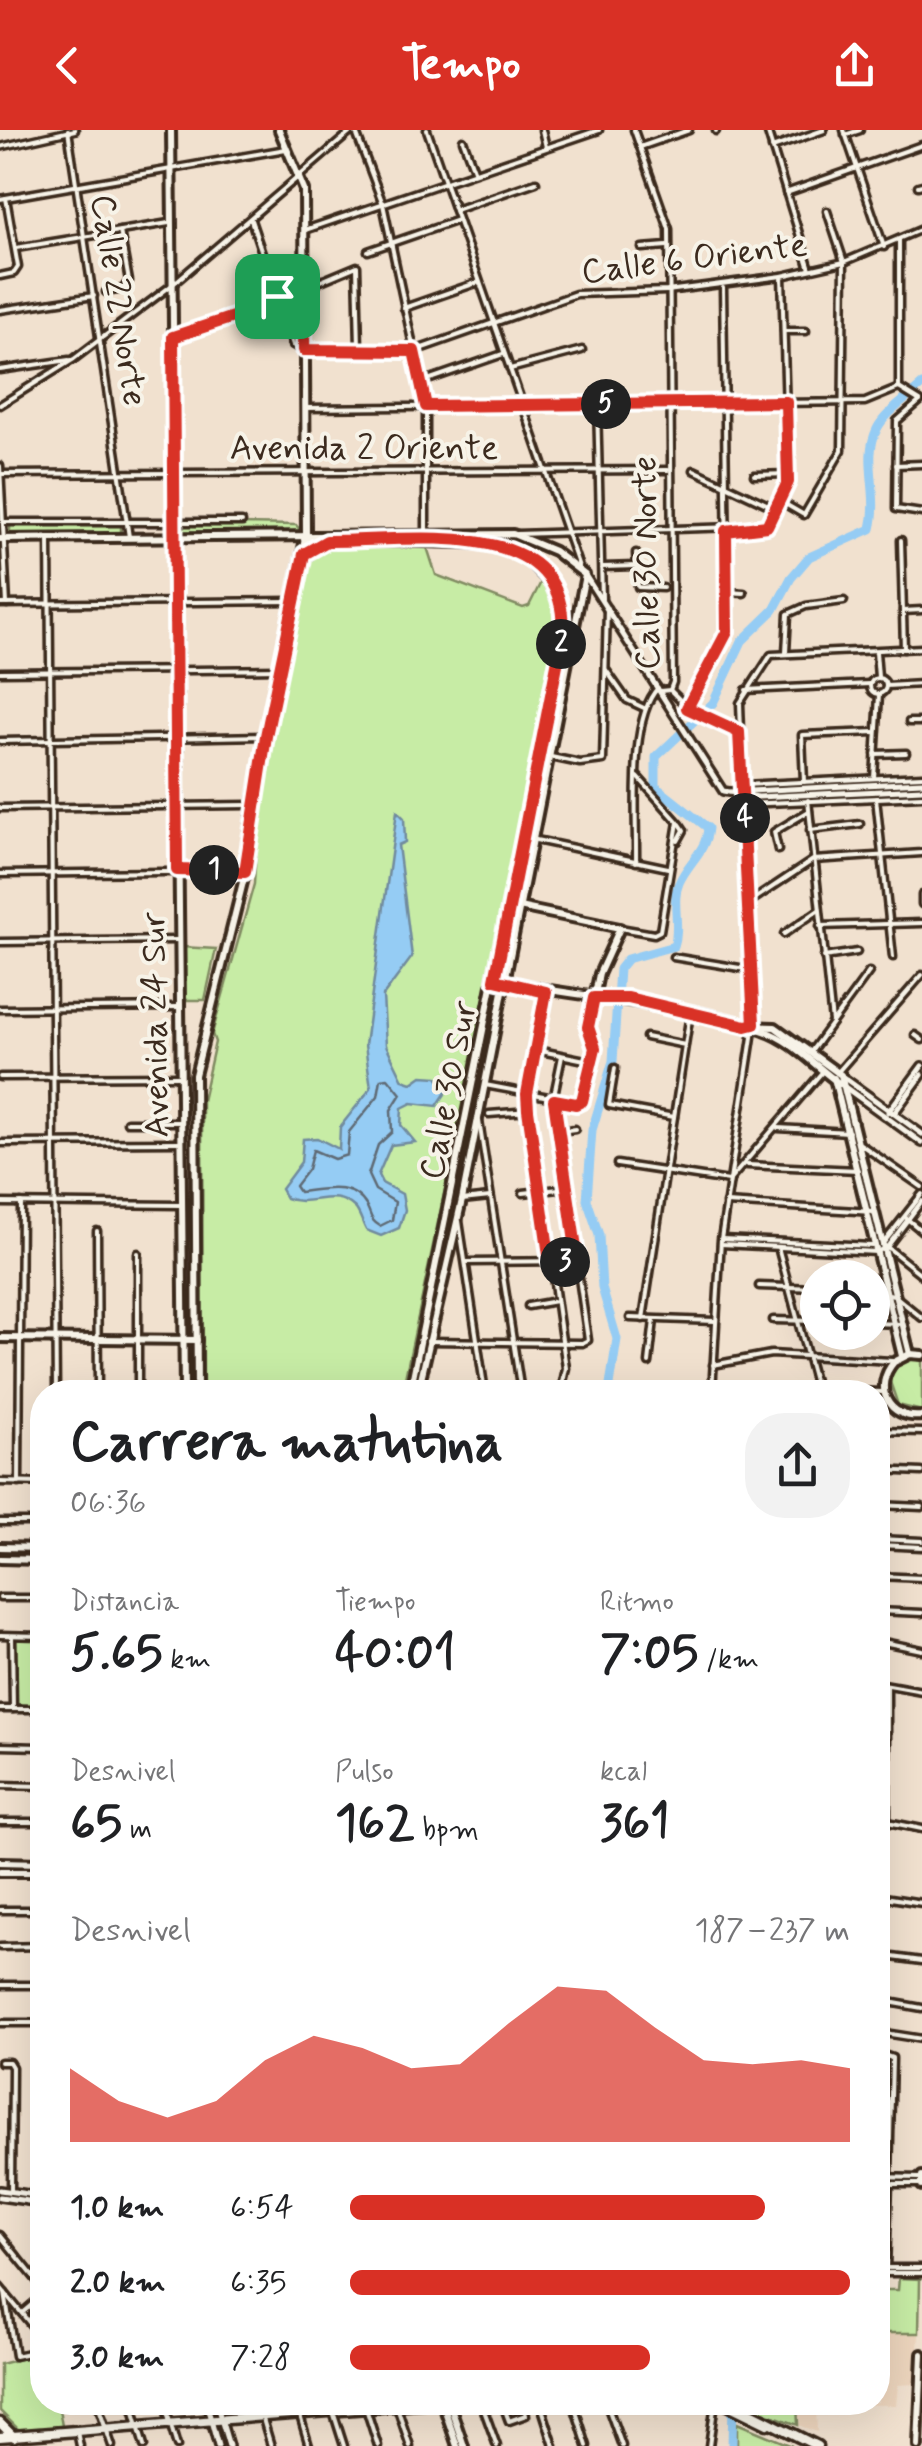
<!DOCTYPE html>
<html lang="es">
<meta charset="utf-8">
<style>
:root{--surface:#fff;--page:#f2f2f2;--text:#202124;--muted:#757577;--accent:#d93025}
body{margin:0;font-family:Mynerve,sans-serif;background:var(--page);color:var(--text);height:100vh;display:flex;flex-direction:column;font-size:38px;white-space:nowrap}
*{box-sizing:border-box;margin:0}
p{font-size:32px;color:var(--muted)}
.icon{flex:none;width:55px;height:55px;fill:none;stroke:currentColor;stroke-width:2;stroke-linecap:round;stroke-linejoin:round}
.map{position:relative;flex:1;overflow:hidden}
.details{position:absolute;left:30px;top:1250px;width:860px;height:1035px;display:flex;flex-direction:column;background:var(--surface);border-radius:40px;box-shadow:0 10px 40px #0002}
.details>*{flex:none}
.controls{position:absolute;left:800px;top:1130px;display:grid;gap:20px}
.controls a{display:grid;place-items:center;width:90px;height:90px;border-radius:50%;background:var(--surface);box-shadow:0 10px 40px #0002;font-size:50px}
.pin{position:absolute;display:grid;place-items:center;width:85px;height:85px;color:#fff;margin:-42px;border-radius:20px;box-shadow:0 5px 15px #0006}
.km{position:absolute;width:50px;height:50px;margin:-25px;border-radius:50%;background:#222;color:#fff;font-size:28px;line-height:50px;text-align:center}
.round{display:grid;place-items:center;flex:none;width:105px;height:105px;border-radius:40px;background:var(--page)}
.head{display:flex;align-items:center;justify-content:space-between;height:170px;padding:0 40px}
h1{font-size:55px;font-weight:800;line-height:75px}
.metrics{display:grid;grid-template-columns:repeat(3,1fr);gap:15px;height:170px;padding:10px 40px}
.metrics div{display:grid;align-content:center}
.metrics b{font-size:50px;font-weight:800}
.metrics small{font-size:28px;font-weight:400}
.metrics p{font-size:28px}
.chart{height:280px;padding:20px 40px}
.chart p{display:flex;justify-content:space-between}
.chart svg{width:100%;height:180px;margin-top:10px;fill:var(--accent);opacity:.7}
ul{padding:0 40px;list-style:none;font-size:32px}
li{display:grid;grid-template-columns:160px 120px 1fr;align-items:center;height:75px}
li i{height:25px;border-radius:12px;background:var(--accent)}
header{display:flex;justify-content:space-between;align-items:center;height:130px;padding:0 40px;background:var(--accent);color:#fff;font-size:45px;font-weight:800}
.map>svg:first-child{display:block}
.built{fill:#edd5bd}
.green{fill:#c7eca5;stroke:#818b62;stroke-width:2.5}
.water{fill:#95ccf4;stroke:#718b9e;stroke-width:2.5}
.lines{fill:none;stroke-linecap:round;stroke-linejoin:round}
.shore{stroke:#5f6b74;stroke-width:2.5}
.river{stroke:#95ccf4;stroke-width:9}
.minor-casing{stroke:#3b2a1e;stroke-width:11}
.tertiary-casing{stroke:#3b2a1e;stroke-width:12}
.secondary-casing{stroke:#3b2a1e;stroke-width:14}
.primary-casing{stroke:#3b2a1e;stroke-width:15}
.minor{stroke:#f7f3e8;stroke-width:4}
.tertiary{stroke:#f7f3e8;stroke-width:5}
.secondary{stroke:#f7f3e8;stroke-width:6}
.primary{stroke:#f7f3e8;stroke-width:8}
.route-casing{stroke:#fff;stroke-width:20}
.route{stroke:#d93025;stroke-width:12}
.labels{text-anchor:middle;stroke-width:8;stroke-linejoin:round;paint-order:stroke}
.street-label{font-size:35px;fill:#3b2a1e;stroke:#f7f3e8}
</style>
<header><svg class="icon" aria-label="back" viewBox="0 0 24 24"><path d="M15 5l-7 7 7 7"/></svg>Tempo<svg class="icon" aria-label="share" viewBox="0 0 24 24"><path d="M12 15V3M7 8l5-5 5 5M5 13v7h14v-7"/></svg></header>
<div class="map">
<svg width="922" height="2316" viewBox="0 0 922 2316">
<rect width="100%" height="100%" fill="#f1e1cf"/>
<filter id="ink" filterUnits="userSpaceOnUse"><feTurbulence type="fractalNoise" baseFrequency=".01" numOctaves="2"/><feDisplacementMap in="SourceGraphic" scale="20" xChannelSelector="R" yChannelSelector="G"/><feConvolveMatrix kernelMatrix="1 2 1 2 8 2 1 2 1" color-interpolation-filters="sRGB"/></filter>
<g filter="url(#ink)">
<!-- built -->
<polygon class="built" points="878,2203 919,2203 916,2254 898,2255 896,2275 816,2274 817,2302 798,2295 797,2273 878,2272"/>
<!-- green -->
<g class="green">
<polygon points="121,393 121,403 10,405 10,395"/>
<polygon points="181,393 296,395 301,401 181,402"/>
<polygon points="427,417 436,445 523,478 529,476 542,450 555,476 557,499 519,710 402,1262 203,1262 202,971 215,912 212,904 254,754 259,662 310,431 323,418"/>
<polygon points="181,817 216,819 205,870 183,870"/>
<polygon points="922,1227 922,1281 898,1275 889,1249 898,1233"/>
<polygon points="16,1508 42,1508 42,1576 16,1574"/>
<polygon points="899,2148 920,2149 919,2203 878,2203 878,2160 898,2160"/>
<polygon points="40,2224 42,2272 58,2273 62,2296 20,2301 0,2281 0,2234"/>
<polygon points="739,2273 797,2273 798,2295"/>
<polygon points="737,2293 792,2316 737,2316"/>
</g>
<!-- water -->
<path class="water" d="M397,681L404,688L405,712L398,715L412,827L383,866L386,915L403,950L412,953L422,946L437,947L447,961L437,976L412,973L402,978L401,995L415,1012L391,1015L378,1045L382,1053L402,1064L405,1080L399,1098L381,1106L366,1100C362,1093 360,1083 355,1078C333,1057 311,1078 286,1068L281,1059L301,1032L303,1009L317,1008L339,1019L340,997L371,958L365,915Z"/>
<g class="lines">
<!-- shore -->
<path class="shore" d="M388,948L401,964L391,980L392,1002L378,1015L368,1045L375,1060L395,1072L392,1090L380,1096C370,1090 372,1087 367,1077C352,1050 322,1060 299,1062L295,1056L308,1039L313,1020L334,1029L347,1025L349,1002L378,966L381,949Z"/>
<!-- river -->
<g class="river">
<path d="M609,1262L617,1209L602,1158L599,1105L587,1070L592,1000L613,931L619,839L627,829L674,816C681,796 671,771 679,753C688,732 706,722 708,698L656,657V627L713,573L742,511L774,480L791,448L809,427L871,399C880,363 862,329 877,299C885,283 908,268 922,255"/>
<polyline points="732,2316 733,2272"/>
</g>
<defs>
<g id="minor">
<polyline points="68,0 129,407"/>
<polyline points="355,0 383,74 426,277 426,406"/>
<polyline points="427,0 579,437"/>
<polyline points="542,0 546,17"/>
<polyline points="634,0 669,99 673,552 670,560 660,561"/>
<polyline points="716,0 716,1"/>
<polyline points="767,0 810,139"/>
<polyline points="844,0 884,117"/>
<polyline points="845,5 860,0"/>
<polyline points="463,10 474,40"/>
<polyline points="0,17 75,0"/>
<polyline points="640,17 689,0"/>
<polyline points="772,18 824,0"/>
<polyline points="918,56 922,55"/>
<polyline points="786,63 922,15"/>
<polyline points="0,69 286,19"/>
<polyline points="455,80 536,52"/>
<polyline points="251,90 293,215 304,220 414,221 576,164 667,161 782,146 844,132 922,99"/>
<polyline points="305,100 599,0"/>
<polyline points="16,118 169,93"/>
<polyline points="642,118 667,116"/>
<polyline points="368,121 458,90"/>
<polyline points="0,146 14,143 18,137 6,68"/>
<polyline points="106,162 123,159 129,151 120,101"/>
<polyline points="404,178 479,152"/>
<polyline points="0,180 94,166"/>
<polyline points="784,201 806,201"/>
<polyline points="173,207 242,184 357,136 359,217"/>
<polyline points="510,239 582,220"/>
<polyline points="0,240 69,230"/>
<polyline points="422,252 503,224"/>
<polyline points="899,258 899,110"/>
<polyline points="899,258 920,271"/>
<polyline points="920,271 897,291 896,379 922,383"/>
<polyline points="597,274 602,469"/>
<polyline points="0,275 74,229 172,155 353,0"/>
<polyline points="305,278 865,272 899,258"/>
<polyline points="896,335 922,334"/>
<polyline points="0,336 7,474"/>
<polyline points="694,340 775,378"/>
<polyline points="0,344 668,340"/>
<polyline points="754,345 788,344"/>
<polyline points="780,371 804,385 842,320 844,132 827,81"/>
<polyline points="5,392 242,392"/>
<polyline points="517,404 767,396 788,352 782,146"/>
<polyline points="49,408 56,1262"/>
<polyline points="901,410 904,519"/>
<polyline points="636,423 638,457 663,458"/>
<polyline points="603,437 636,436"/>
<polyline points="727,462 744,463"/>
<polyline points="0,474 294,471"/>
<polyline points="903,481 922,480"/>
<polyline points="876,522 878,547"/>
<polyline points="786,523 788,484 806,476 844,471"/>
<polyline points="606,540 627,570 644,578"/>
<polyline points="0,542 280,539"/>
<circle cx="878" cy="556" r="8"/>
<polyline points="886,556 922,554"/>
<polyline points="670,560 691,581 739,602"/>
<polyline points="746,560 869,554"/>
<polyline points="687,578 728,496 723,158"/>
<polyline points="909,592 922,592"/>
<polyline points="0,611 265,606"/>
<polyline points="875,624 906,623"/>
<polyline points="551,627 580,633 603,630 607,478"/>
<polyline points="874,648 879,565"/>
<polyline points="804,652 802,605 876,602"/>
<polyline points="743,655 922,646"/>
<polyline points="743,659 740,573 771,525 922,518"/>
<polyline points="876,668 893,827"/>
<polyline points="808,670 832,892"/>
<polyline points="744,674 922,666"/>
<polyline points="0,678 250,675"/>
<polyline points="810,700 860,694"/>
<polyline points="536,710 668,738"/>
<polyline points="678,711 684,700 680,694"/>
<polyline points="778,720 774,702 809,681"/>
<path d="M636,732C637,688 628,589 658,558"/>
<polyline points="0,744 245,741"/>
<polyline points="922,765 922,774"/>
<polyline points="750,772 813,730 922,723"/>
<polyline points="820,796 922,793"/>
<polyline points="620,798 654,804 660,801 678,692 638,647"/>
<polyline points="784,804 819,780"/>
<polyline points="0,812 177,810"/>
<polyline points="673,827 752,840"/>
<polyline points="824,827 857,822"/>
<polyline points="546,862 527,964 566,1238 561,1262"/>
<polyline points="0,879 179,877"/>
<polyline points="915,905 922,910"/>
<polyline points="646,907 685,915"/>
<polyline points="536,920 590,931"/>
<polyline points="810,923 869,842"/>
<polyline points="615,938 609,975 674,987"/>
<polyline points="837,943 922,845"/>
<polyline points="0,947 180,946"/>
<polyline points="485,955 581,973 594,922 589,897 594,870"/>
<polyline points="489,984 529,981"/>
<polyline points="479,991 521,1262"/>
<polyline points="127,992 181,992"/>
<polyline points="778,998 849,1002"/>
<polyline points="560,1001 575,999"/>
<polyline points="0,1013 181,1012"/>
<polyline points="860,1014 922,1057"/>
<polyline points="617,1034 729,1051"/>
<polyline points="747,1035 858,1040"/>
<polyline points="729,1051 823,941"/>
<polyline points="523,1063 568,1058"/>
<polyline points="462,1070 490,1067"/>
<polyline points="0,1073 180,1075"/>
<polyline points="726,1073 873,1082"/>
<polyline points="906,1088 922,1101"/>
<polyline points="459,1091 485,1262"/>
<polyline points="97,1101 98,1262"/>
<polyline points="722,1109 872,1116"/>
<polyline points="885,1111 922,1064"/>
<polyline points="721,1114 876,1122 887,1117 922,1071"/>
<polyline points="778,1117 817,1262"/>
<polyline points="887,1117 922,1145"/>
<polyline points="467,1132 577,1131"/>
<polyline points="759,1156 818,1158"/>
<polyline points="872,1161 894,1165 922,1188"/>
<polyline points="528,1176 556,1171"/>
<polyline points="630,1188 715,1191"/>
<polyline points="643,1189 690,883"/>
<polyline points="773,1190 818,1191"/>
<polyline points="872,1193 902,1194"/>
<polyline points="428,1211 582,1213 588,1210 553,970 562,926"/>
<polyline points="649,1233 654,1190"/>
<polyline points="713,1235 771,1224 892,1231"/>
<polyline points="741,1258 883,1262"/>
<polyline points="138,1262 138,1123"/>
<polyline points="712,1262 721,1109 754,894 744,666"/>
<polyline points="878,1301 922,1302"/>
<polyline points="878,1340 922,1342"/>
<polyline points="0,1352 42,1353"/>
<polyline points="19,1353 21,1073"/>
<polyline points="878,1375 922,1377"/>
<polyline points="0,1392 42,1392"/>
<polyline points="878,1409 922,1411"/>
<polyline points="878,1415 922,1417"/>
<polyline points="878,1446 922,1448"/>
<polyline points="0,1468 42,1468"/>
<polyline points="878,1481 922,1483"/>
<polyline points="0,1505 42,1506"/>
<polyline points="12,1506 13,1579"/>
<polyline points="878,1511 922,1520"/>
<polyline points="878,1553 922,1561"/>
<polyline points="887,1555 887,1692"/>
<polyline points="0,1579 42,1579"/>
<polyline points="0,1616 42,1617"/>
<polyline points="0,1655 42,1656"/>
<polyline points="878,1690 922,1699"/>
<polyline points="0,1692 42,1692"/>
<polyline points="878,1766 922,1773"/>
<polyline points="0,1780 42,1780"/>
<polyline points="0,1817 42,1816"/>
<polyline points="878,1825 922,1831"/>
<polyline points="0,1855 42,1855"/>
<polyline points="878,1870 922,1878"/>
<polyline points="0,1893 42,1893"/>
<polyline points="878,1902 922,1909"/>
<polyline points="878,1923 892,1928 889,2047"/>
<polyline points="0,1932 9,1932 12,1937 11,2062"/>
<polyline points="878,1971 891,1972"/>
<polyline points="878,1998 890,1998"/>
<polyline points="878,2047 920,2048"/>
<polyline points="878,2054 920,2054"/>
<polyline points="0,2105 42,2157"/>
<polyline points="878,2138 922,2138"/>
<polyline points="886,2138 889,2054"/>
<polyline points="878,2143 922,2143"/>
<polyline points="0,2157 42,2208"/>
<polyline points="5,2163 15,2226 42,2220"/>
<polyline points="22,2183 42,2166"/>
<polyline points="97,2272 112,2316"/>
<polyline points="131,2272 144,2316"/>
<polyline points="164,2272 177,2316"/>
<polyline points="258,2272 271,2316"/>
<polyline points="296,2272 309,2316"/>
<polyline points="330,2272 344,2316"/>
<polyline points="364,2272 378,2316"/>
<polyline points="481,2272 497,2316"/>
<polyline points="502,2272 509,2291 526,2285 522,2272"/>
<polyline points="540,2272 554,2316"/>
<polyline points="573,2272 587,2316"/>
<polyline points="606,2272 622,2316"/>
<polyline points="397,2277 410,2316"/>
<polyline points="77,2302 80,2316"/>
<polyline points="709,2316 715,2272"/>
</g>
<g id="tertiary">
<polyline points="585,445 723,661 758,667 922,659"/>
<polyline points="730,662 922,652"/>
<polyline points="843,947 922,1004"/>
<polyline points="842,955 922,1013"/>
<polyline points="888,982 922,936"/>
<polyline points="895,982 922,945"/>
<polyline points="0,2060 42,2066"/>
<polyline points="0,2067 42,2073"/>
<polyline points="206,2272 218,2316"/>
<polyline points="216,2272 229,2316"/>
</g>
<g id="secondary">
<polyline points="171,0 184,1262"/>
<polyline points="0,409 513,404 554,421 585,445 462,1070 418,1262"/>
<polyline points="304,409 500,414 525,427 552,455 561,479 562,509 410,1262"/>
<polyline points="519,777 620,798 599,844 594,868"/>
<path d="M501,851C588,870 679,871 764,901C792,910 816,937 840,954"/>
<polyline points="746,896 775,897 841,945 910,1224"/>
<polyline points="834,948 902,1226"/>
<polyline points="0,1208 197,1210"/>
<path d="M922,1225L910,1224L894,1232C872,1257 888,1290 922,1286"/>
<polyline points="197,1262 195,945 244,748 253,675 306,403 304,60 279,0"/>
<polyline points="0,1417 42,1418"/>
<polyline points="0,1429 42,1430"/>
<polyline points="0,1732 42,1733"/>
<polyline points="0,1742 42,1742"/>
<polyline points="922,2046 922,2056"/>
<polyline points="442,2272 457,2316"/>
<polyline points="449,2272 464,2316"/>
<polyline points="918,2316 922,2224"/>
</g>
<g id="primary">
<polyline points="722,2272 767,2294"/>
<polyline points="724,2273 731,2273 817,2316"/>
<polyline points="0,2293 14,2307"/>
<polyline points="0,2307 444,2272"/>
</g>
</defs>
<!-- minor casing -->
<use href="#minor" class="minor-casing"/>
<!-- tertiary casing -->
<use href="#tertiary" class="tertiary-casing"/>
<!-- secondary casing -->
<use href="#secondary" class="secondary-casing"/>
<!-- primary casing -->
<use href="#primary" class="primary-casing"/>
<!-- minor -->
<use href="#minor" class="minor"/>
<!-- tertiary -->
<use href="#tertiary" class="tertiary"/>
<!-- secondary -->
<use href="#secondary" class="secondary"/>
<!-- primary -->
<use href="#primary" class="primary"/>
</g>
</g>
<g class="lines" filter="url(#ink)">
<defs>
<path id="route" d="M305,154L304,220L414,221L426,276L786,272L788,352L767,396L726,401L727,502L687,578L739,602L754,894L746,896L628,868H594L588,897L595,918L582,971L576,974L554,970L578,1132H550L528,980L527,964L546,862L495,850L562,509C574,381 407,412 327,411L304,424L266,606L245,742L177,740L173,207L242,184Z"/>
</defs>
<!-- route casing -->
<use href="#route" class="route-casing"/>
<!-- route -->
<use href="#route" class="route"/>
</g>
<g class="labels">
<!-- street labels -->
<g class="street-label">
<text transform="translate(694 127) rotate(-7)" y="12">Calle 6 Oriente</text>
<text transform="translate(120 170) rotate(81)" y="12">Calle 22 Norte</text>
<text x="364" y="329">Avenida 2 Oriente</text>
<text transform="translate(645 433) rotate(-91)" y="12">Calle 30 Norte</text>
<text transform="translate(154 895) rotate(-91)" y="12">Avenida 24 Sur</text>
<text transform="translate(447 960) rotate(-79)" y="12">Calle 30 Sur</text>
</g>
</g>
</svg>
<div class="controls">
<a><svg class="icon" aria-label="locate" viewBox="0 0 24 24"><circle cx="12" cy="12" r="6"/><path d="M12 2v4M12 18v4M2 12h4M18 12h4"/></svg></a>
</div>
<div class="pin" style="left:277px;top:166px;background:#1e9e55"><svg class="icon" aria-label="arrive" viewBox="0 0 24 24"><path d="M6 21V4h12l-3 4 3 4H6"/></svg></div>
<b class="km" style="left:214px;top:740px">1</b>
<b class="km" style="left:561px;top:514px">2</b>
<b class="km" style="left:565px;top:1132px">3</b>
<b class="km" style="left:745px;top:688px">4</b>
<b class="km" style="left:606px;top:274px">5</b>
<section class="details">
<div class="head"><div><h1>Carrera matutina</h1><p>06:36</p></div><a class="round"><svg class="icon" aria-label="share" viewBox="0 0 24 24"><path d="M12 15V3M7 8l5-5 5 5M5 13v7h14v-7"/></svg></a></div>
<div class="metrics">
<div><p>Distancia</p><b>5.65<small> km</small></b></div>
<div><p>Tiempo</p><b>40:01</b></div>
<div><p>Ritmo</p><b>7:05<small> /km</small></b></div>
</div>
<div class="metrics">
<div><p>Desnivel</p><b>65<small> m</small></b></div>
<div><p>Pulso</p><b>162<small> bpm</small></b></div>
<div><p>kcal</p><b>361</b></div>
</div>
<div class="chart"><p><span>Desnivel</span>187–237 m</p>
<svg viewBox="0 0 160 44" preserveAspectRatio="none"><path d="M0 44V26L10 34L20 38L30 34L40 24L50 18L60 21L70 26L80 25L90 15L100 6L110 7L120 16L130 24L140 25L150 24L160 26V44z"/></svg>
</div>
<ul>
<li><b>1.0 km</b>6:54<i style="width:83%"></i></li>
<li><b>2.0 km</b>6:35<i style="width:100%"></i></li>
<li><b>3.0 km</b>7:28<i style="width:60%"></i></li>
</ul>
</section>
</div>
